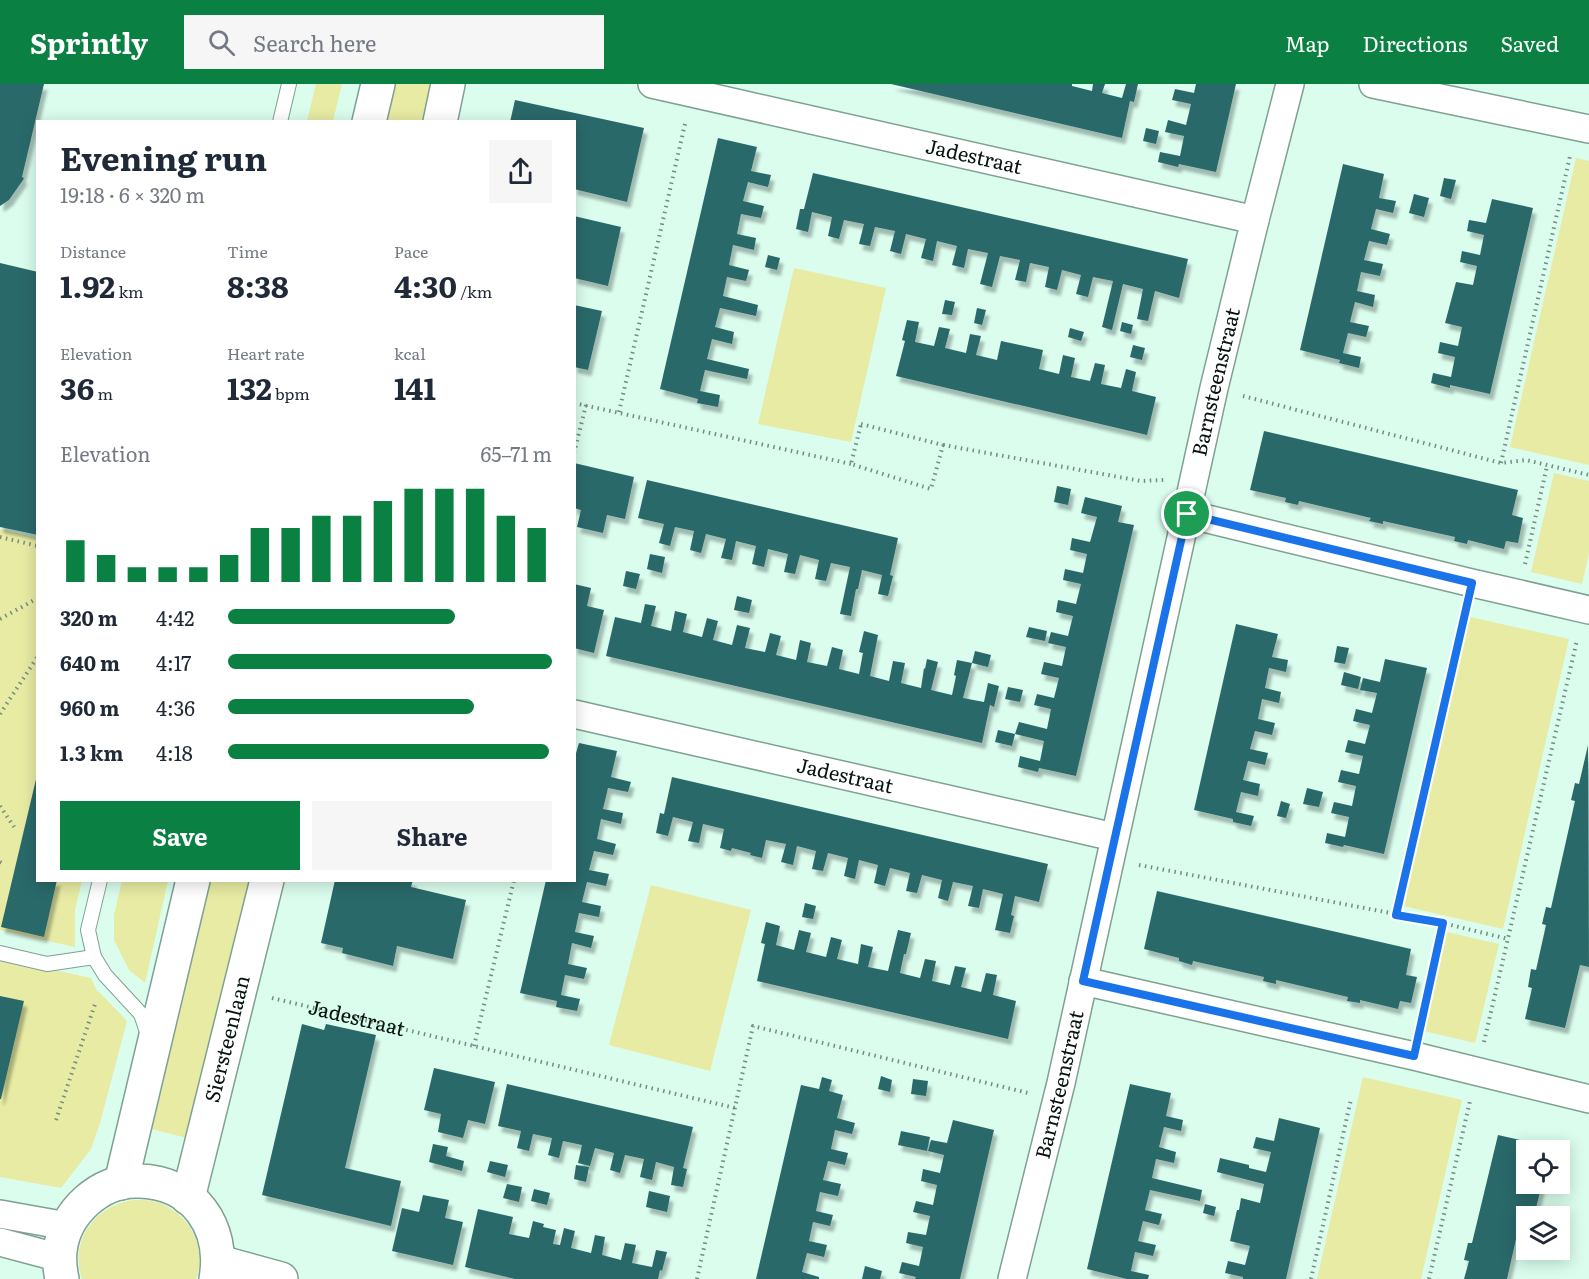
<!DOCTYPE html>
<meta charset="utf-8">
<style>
:root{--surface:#fff;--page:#f6f6f7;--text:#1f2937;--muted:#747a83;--accent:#0b8043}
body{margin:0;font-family:Literata,serif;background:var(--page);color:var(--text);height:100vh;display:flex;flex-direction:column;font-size:22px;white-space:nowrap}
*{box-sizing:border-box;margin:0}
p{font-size:20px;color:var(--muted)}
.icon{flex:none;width:33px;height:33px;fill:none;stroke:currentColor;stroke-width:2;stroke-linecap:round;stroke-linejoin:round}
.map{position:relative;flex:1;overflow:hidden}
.side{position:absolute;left:36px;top:36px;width:540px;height:762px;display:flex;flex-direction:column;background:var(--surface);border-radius:0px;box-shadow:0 3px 15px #0003}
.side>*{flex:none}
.controls{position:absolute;left:1516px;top:1056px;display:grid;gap:12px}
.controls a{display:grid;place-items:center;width:54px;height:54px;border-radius:0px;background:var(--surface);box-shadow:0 3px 15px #0003;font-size:30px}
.pin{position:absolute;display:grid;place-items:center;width:51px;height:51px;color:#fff;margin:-26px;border:3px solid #fff;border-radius:50%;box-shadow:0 2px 6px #0007}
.round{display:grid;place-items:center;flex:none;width:63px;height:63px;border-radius:0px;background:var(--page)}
.headline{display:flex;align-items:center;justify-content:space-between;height:102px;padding:0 24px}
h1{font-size:33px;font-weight:700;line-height:45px}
.figures{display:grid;grid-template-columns:repeat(3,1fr);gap:9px;height:102px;padding:6px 24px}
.figures div{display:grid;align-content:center}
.figures b{font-size:30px;font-weight:700}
.figures small{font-size:16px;font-weight:400}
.figures p{font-size:16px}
.chart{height:168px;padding:12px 24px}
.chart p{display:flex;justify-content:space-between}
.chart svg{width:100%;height:108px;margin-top:6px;stroke:var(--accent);stroke-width:6}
.button{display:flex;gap:12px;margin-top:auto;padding:12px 24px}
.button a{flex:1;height:69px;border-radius:0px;background:var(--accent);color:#fff;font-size:24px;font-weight:700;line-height:69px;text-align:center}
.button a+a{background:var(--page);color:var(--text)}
ul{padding:0 24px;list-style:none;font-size:20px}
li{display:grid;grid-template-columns:96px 72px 1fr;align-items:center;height:45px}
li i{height:15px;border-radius:8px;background:var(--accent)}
header{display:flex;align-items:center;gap:36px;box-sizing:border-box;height:84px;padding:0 30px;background:var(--accent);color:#fff}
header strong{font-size:28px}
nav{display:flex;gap:33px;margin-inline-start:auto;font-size:21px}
.search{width:420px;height:54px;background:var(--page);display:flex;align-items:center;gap:15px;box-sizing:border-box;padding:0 21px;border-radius:0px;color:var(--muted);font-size:22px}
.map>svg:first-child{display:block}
.green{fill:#e7eba3}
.building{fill:#2c696a;filter:url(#shadow)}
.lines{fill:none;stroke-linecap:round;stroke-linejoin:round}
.service-casing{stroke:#7fa092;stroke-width:16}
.minor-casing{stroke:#7fa092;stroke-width:30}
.tertiary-casing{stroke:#7fa092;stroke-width:36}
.secondary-casing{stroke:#7fa092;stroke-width:36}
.path{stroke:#748d82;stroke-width:4;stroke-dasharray:1.5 4.5;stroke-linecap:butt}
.service{stroke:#fff;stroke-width:14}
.minor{stroke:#fff;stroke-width:27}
.tertiary{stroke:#fff;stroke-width:33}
.secondary{stroke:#fff;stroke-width:33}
.route-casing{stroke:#fff;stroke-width:12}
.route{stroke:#1a73e8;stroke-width:8}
.labels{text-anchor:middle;stroke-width:6;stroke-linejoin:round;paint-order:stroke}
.street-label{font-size:20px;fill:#07140f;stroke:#fff}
</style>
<header>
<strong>Sprintly</strong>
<div class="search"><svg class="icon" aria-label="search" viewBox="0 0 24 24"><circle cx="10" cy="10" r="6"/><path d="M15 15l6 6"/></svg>Search here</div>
<nav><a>Map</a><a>Directions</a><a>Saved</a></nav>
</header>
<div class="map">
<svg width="1589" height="1195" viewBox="0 0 1589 1195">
<defs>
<filter id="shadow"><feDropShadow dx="3.5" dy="6" stdDeviation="1.5" flood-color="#0004"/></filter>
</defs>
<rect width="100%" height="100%" fill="#dafdee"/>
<!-- green -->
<g class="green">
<polygon points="316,0 342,0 333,37 307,37"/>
<polygon points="387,0 436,0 427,37 379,38"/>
<polygon points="1576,74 1589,77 1589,381 1510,363"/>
<polygon points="794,184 886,204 851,358 758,340"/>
<polygon points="1554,389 1589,397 1589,469 1582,500 1531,488"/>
<polygon points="0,445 37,454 38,796 82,797 75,826 75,863 0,846"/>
<polygon points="1470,533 1569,555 1503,845 1403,822"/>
<polygon points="122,797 168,797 145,899 129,886 114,856 114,831"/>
<polygon points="204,797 251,797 191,1055 147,1044"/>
<polygon points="651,801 751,826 710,987 609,961"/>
<polygon points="1447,848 1499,860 1475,959 1424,947"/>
<polygon points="0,874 91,894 96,905 127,937 100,1039 91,1065 61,1104 0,1093"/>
<polygon points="1363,993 1462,1016 1421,1195 1317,1195"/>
<path d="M133,1116C145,1116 156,1116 166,1122C192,1135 207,1167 196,1195H82C69,1156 95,1122 133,1116Z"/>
</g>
<!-- building -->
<g class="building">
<polygon points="0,0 44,0 22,93 24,94 23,96 9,116 0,122"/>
<polygon points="891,0 1072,0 1072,2 1092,7 1093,0 1105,0 1102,9 1122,14 1126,0 1138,0 1134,18 1130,17 1122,54"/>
<polygon points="1196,0 1236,0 1216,88 1179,80 1178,83 1158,78 1160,68 1180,72 1184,52 1165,48 1168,36 1186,41 1191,20 1172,16 1175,5 1194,9"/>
<polygon points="515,16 644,44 627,118 574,105 574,38 510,38"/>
<polygon points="1146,44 1159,47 1156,60 1143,57"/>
<polygon points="718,54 757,63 751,87 771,91 768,103 748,98 743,117 764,122 761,134 741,130 737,150 756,154 754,166 733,161 729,181 749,186 746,197 727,193 723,212 758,221 756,232 720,224 715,243 734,248 732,260 712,255 707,275 749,285 747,295 705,286 700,307 720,311 718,323 697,319 698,315 660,305"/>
<polygon points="1343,80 1384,90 1379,114 1396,117 1393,129 1376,125 1371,145 1390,150 1387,161 1369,157 1364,176 1383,180 1380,192 1361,188 1357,207 1375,211 1373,223 1355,218 1350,238 1369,242 1366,253 1348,249 1343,269 1361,273 1359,284 1339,279 1340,276 1300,266"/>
<polygon points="813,89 1188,175 1179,214 1155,207 1148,237 1137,235 1143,205 1123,200 1112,246 1102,243 1113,197 1093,193 1088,213 1076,210 1081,191 1062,186 1057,206 1045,203 1049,183 1030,179 1026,198 1015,196 1020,176 1000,172 992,203 980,200 988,169 968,165 964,184 952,181 957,162 937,157 933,177 921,174 926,155 906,150 901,170 890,167 895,147 875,143 870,162 859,160 864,140 844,136 839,155 828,152 832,133 812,128 808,148 796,145 800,125 804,125"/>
<polygon points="1444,94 1456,96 1451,115 1440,112"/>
<polygon points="1414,110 1429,114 1424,133 1409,129"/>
<polygon points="1492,115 1533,124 1490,310 1450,301 1450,304 1431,299 1433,289 1451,293 1455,273 1438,269 1440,258 1458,262 1462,243 1445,239 1456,198 1473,201 1477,182 1460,178 1462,167 1480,171 1484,151 1467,147 1469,136 1486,139"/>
<polygon points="574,132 621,143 608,202 574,194"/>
<polygon points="768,171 780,174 777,186 765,183"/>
<polygon points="0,179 38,188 38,451 0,443"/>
<polygon points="945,216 955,218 952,231 942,230"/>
<polygon points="574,221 602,227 588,286 574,283"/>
<polygon points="977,224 986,226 982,241 974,239"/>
<polygon points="907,236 919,238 915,258 934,262 939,243 950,245 945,264 966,269 970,250 981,252 976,271 997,276 1001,257 1043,266 1039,285 1059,290 1063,271 1075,274 1071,293 1090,297 1095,279 1105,281 1101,300 1121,304 1126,285 1136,288 1132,307 1156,313 1147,351 896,292 905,257 902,256"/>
<polygon points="1122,238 1133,241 1131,250 1120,247"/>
<polygon points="1070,244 1084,248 1081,257 1068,253"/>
<polygon points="1133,261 1145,264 1142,276 1130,273"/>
<polygon points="1264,347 1518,406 1512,431 1523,434 1518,459 1506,457 1504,465 1468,456 1467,460 1454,457 1455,453 1383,437 1383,440 1369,437 1371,434 1299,417 1298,421 1285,418 1286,414 1250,406"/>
<polygon points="574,379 634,393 625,435 607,431 603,449 577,443 581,426 574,424"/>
<polygon points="647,396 898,454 890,491 893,492 888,512 878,510 882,491 862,486 858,505 856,505 851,532 840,530 850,483 831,479 826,497 815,495 819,476 800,471 795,490 784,488 788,470 768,465 764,483 752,480 756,462 736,457 732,476 721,474 726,455 706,450 701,469 690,466 694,447 675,443 670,462 659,459 664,440 638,434"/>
<polygon points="1057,402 1071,405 1068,421 1054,418"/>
<polygon points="1085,413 1122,422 1118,438 1134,441 1076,692 1039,684 1038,688 1018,683 1020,672 1040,677 1044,657 1015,650 1019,638 1047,645 1051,625 1034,621 1037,610 1054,614 1059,594 1041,590 1044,578 1062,582 1066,563 1048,559 1051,548 1068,552 1073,532 1056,528 1058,516 1076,520 1081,500 1063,496 1065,485 1083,489 1087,470 1070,466 1072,454 1090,458 1097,433 1081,429"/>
<polygon points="650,470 665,473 662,489 647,485"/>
<polygon points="626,487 640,490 636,505 623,502"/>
<polygon points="574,500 591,504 587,522 604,526 594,569 574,564"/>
<polygon points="737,512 752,516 749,529 734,526"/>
<polygon points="645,520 656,522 651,542 671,547 675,527 687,530 683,548 702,553 707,534 718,537 713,556 732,561 737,541 750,544 745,564 765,568 770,549 781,552 776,571 796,576 800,556 811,559 807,578 827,582 832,563 843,566 839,585 859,590 863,569 859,568 864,547 878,551 870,592 889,597 893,577 905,579 901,599 921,604 924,584 925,585 927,575 938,578 931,606 952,611 956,592 954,591 957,576 972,579 963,614 984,618 988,599 999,602 994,623 990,621 982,659 606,572 615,533 641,539"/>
<polygon points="1236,540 1278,550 1272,573 1288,576 1286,588 1269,584 1265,604 1281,608 1279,619 1262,615 1258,635 1275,639 1272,651 1255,647 1250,665 1268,669 1265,681 1248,677 1243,696 1260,700 1258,712 1241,708 1236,728 1254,732 1251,742 1233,738 1233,735 1194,726"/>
<polygon points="1029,543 1047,547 1045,557 1026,553"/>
<polygon points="1337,562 1349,564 1345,580 1334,578"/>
<polygon points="975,567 991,571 988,583 972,579"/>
<polygon points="1385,575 1427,584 1384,770 1344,761 1343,763 1325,759 1327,749 1345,753 1349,733 1331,729 1334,718 1352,722 1356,702 1338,698 1341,686 1359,690 1363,672 1345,668 1348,656 1365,660 1370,641 1353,637 1356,625 1372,629 1377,609 1360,606 1363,594 1380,598"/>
<polygon points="1344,588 1361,593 1358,605 1341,601"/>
<polygon points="1008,603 1023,606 1020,618 1005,615"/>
<polygon points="998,646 1015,650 1012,662 995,658"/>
<polygon points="579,659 617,667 611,693 631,698 628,708 608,704 603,725 623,729 621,740 601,735 597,755 616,760 613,771 594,767 589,786 609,790 606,802 587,798 582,818 601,822 599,833 579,829 575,848 594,852 591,864 572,859 568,880 587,884 584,895 565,891 561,911 580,915 577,927 556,923 557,917 520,909 546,796 574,796 574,676"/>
<polygon points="1588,661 1589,883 1580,881 1565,944 1525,935 1532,904 1528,903 1531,885 1536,886 1546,841 1542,840 1546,823 1551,824 1575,717 1571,716 1575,699 1579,700"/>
<polygon points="37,691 38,796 57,796 44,853 1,843"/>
<polygon points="672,693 1048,780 1039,818 1015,812 1011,831 1014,832 1010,849 995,846 1003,810 983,805 979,824 968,822 973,802 953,798 948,817 938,814 942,796 922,791 917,809 906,807 910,789 890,784 885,802 874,799 878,781 859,776 855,795 844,792 848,774 828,769 823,787 812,785 816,767 797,762 793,781 781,778 786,760 766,756 762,774 750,771 751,769 732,764 731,767 720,764 724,745 703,740 699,759 688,757 693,738 673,733 668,752 656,749 660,729 664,730"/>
<polygon points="1307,704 1323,708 1319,723 1303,720"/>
<polygon points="1281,717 1290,720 1286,734 1277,732"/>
<polygon points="335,796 413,796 411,803 466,816 453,875 397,862 393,882 342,869 343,864 321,859"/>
<polygon points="1157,807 1411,865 1406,891 1417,893 1411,919 1400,917 1398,925 1360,916 1360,919 1347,917 1348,913 1276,896 1276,900 1263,897 1264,893 1193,877 1192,881 1179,877 1179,874 1144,865"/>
<polygon points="805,819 816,822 813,835 802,833"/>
<polygon points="766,838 780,842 776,861 794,866 799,846 811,849 806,868 826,873 831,853 842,856 837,875 858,880 861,860 873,863 868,883 888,887 898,846 911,849 906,870 904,870 900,889 920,894 925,875 936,877 932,897 950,901 955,882 966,884 961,903 981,908 986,889 997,891 993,911 1016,917 1008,955 757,897 765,860 761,859"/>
<polygon points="0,912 24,917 1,1015 0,1015"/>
<polygon points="302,940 324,946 326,940 376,951 345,1084 401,1097 391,1142 262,1111"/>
<polygon points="434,984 495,998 485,1040 468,1036 463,1054 438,1048 441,1030 424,1026"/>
<polygon points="881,992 892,996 890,1008 878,1005"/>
<polygon points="822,993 832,996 829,1007 843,1011 837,1034 855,1039 852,1050 835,1046 831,1065 848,1069 845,1081 828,1077 823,1096 841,1100 838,1112 820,1108 816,1127 833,1131 830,1142 813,1138 809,1157 827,1161 824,1173 807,1169 802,1188 819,1193 819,1195 756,1195 801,1001 819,1005"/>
<polygon points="913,995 928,997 926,1012 911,1010"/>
<polygon points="507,1000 693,1043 683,1084 687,1085 683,1103 671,1101 674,1083 656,1078 652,1096 640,1093 644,1075 625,1071 620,1089 610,1086 614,1069 595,1064 590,1082 578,1079 582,1061 563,1057 559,1074 548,1071 552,1054 533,1050 529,1067 517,1064 521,1047 498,1042"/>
<polygon points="1130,1000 1171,1009 1166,1032 1183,1036 1181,1047 1164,1043 1159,1063 1176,1068 1174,1079 1156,1075 1152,1094 1202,1106 1200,1117 1150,1106 1145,1126 1162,1130 1159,1141 1143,1137 1138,1157 1156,1161 1153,1172 1135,1168 1131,1187 1149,1191 1148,1195 1127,1195 1087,1185"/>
<polygon points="1279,1034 1320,1044 1286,1195 1243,1195 1243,1193 1225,1189 1228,1177 1245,1181 1250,1162 1230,1157 1237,1126 1239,1126 1241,1114 1260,1119 1264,1100 1217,1088 1220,1074 1249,1081 1249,1084 1266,1088 1271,1068 1253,1064 1256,1053 1274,1057"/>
<polygon points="953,1036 994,1046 960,1195 915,1195 916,1193 899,1189 902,1178 919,1182 923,1163 906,1159 908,1148 926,1151 930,1132 913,1128 916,1117 933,1121 937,1101 921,1097 923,1085 940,1089 944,1071 928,1067 931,1056 947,1059"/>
<polygon points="901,1047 930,1053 927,1067 898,1061"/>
<polygon points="1498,1051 1538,1060 1537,1066 1527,1066 1527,1100 1542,1100 1534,1132 1527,1132 1527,1157 1516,1155 1507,1195 1464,1195 1469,1177 1464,1176 1468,1159 1472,1159"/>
<polygon points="433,1060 448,1063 446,1072 464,1077 462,1087 429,1078"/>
<polygon points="490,1077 508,1081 505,1093 487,1088"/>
<polygon points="576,1081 589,1083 586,1098 574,1095"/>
<polygon points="507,1100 522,1103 519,1118 503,1114"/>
<polygon points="534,1105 550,1109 547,1121 531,1117"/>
<polygon points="649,1107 670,1112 667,1128 646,1123"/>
<polygon points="423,1111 449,1116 445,1134 463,1138 453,1181 392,1167 402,1124 419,1128"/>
<polygon points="1205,1120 1216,1123 1214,1132 1203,1129"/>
<polygon points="478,1125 513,1133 509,1150 529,1154 533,1137 544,1140 543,1143 556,1146 553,1160 560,1161 564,1144 575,1147 571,1164 591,1169 595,1151 605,1153 602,1171 621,1176 625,1159 636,1161 632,1179 652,1183 656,1166 667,1168 662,1187 660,1186 658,1195 515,1195 465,1183"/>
<polygon points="865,1182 882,1187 880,1195 862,1195"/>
</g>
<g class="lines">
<defs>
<g id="service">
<polyline points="280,38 289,0"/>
<polyline points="100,796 88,846 94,873 105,891 141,930 148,951"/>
<polyline points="0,869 47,880 94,873"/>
</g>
<g id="minor">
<path id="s2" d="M652,0L1255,136"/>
<polyline points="1373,0 1589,45"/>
<polyline points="1187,430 1472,499 1589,526"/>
<path id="s3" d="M574,630L1114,753"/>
<polyline points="1083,897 1414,972 1589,1015"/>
<polyline points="0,1130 67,1142"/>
<polyline points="0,1158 60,1174"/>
<path id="s4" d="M1012,1195L1061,999L1214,304L1255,136L1290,0"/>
</g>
<polyline id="tertiary" points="219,1178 281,1195"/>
<g id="secondary">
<polyline points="369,38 378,0"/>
<polyline points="440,38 448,0"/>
<polyline points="121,1099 193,796"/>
<path id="s5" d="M188,1114L267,796"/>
<path d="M62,1195C60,1186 59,1177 60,1167C64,1129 100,1095 139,1097C194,1098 225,1143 216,1195"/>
</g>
</defs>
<!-- service casing -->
<use href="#service" class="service-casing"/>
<!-- minor casing -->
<use href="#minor" class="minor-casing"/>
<!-- tertiary casing -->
<use href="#tertiary" class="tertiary-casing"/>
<!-- secondary casing -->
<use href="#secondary" class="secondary-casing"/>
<!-- path -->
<g class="path">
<polyline points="1243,312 1501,379 1526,376 1589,391"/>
<polyline points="574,319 851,380"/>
<polyline points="619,328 685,40"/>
<polygon points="861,340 943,361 931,405 851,380"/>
<polyline points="943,361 1141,397 1164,396"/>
<polyline points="574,369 586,321"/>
<polyline points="1501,379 1570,72"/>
<polyline points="0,453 38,462"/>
<polyline points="1525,480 1547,382"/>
<polyline points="0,535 38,514"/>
<polyline points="0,630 38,572"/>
<polyline points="0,722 14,743"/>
<polyline points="0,778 5,781"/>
<polyline points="1139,781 1443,839 1508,855"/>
<polyline points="1396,831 1465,528"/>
<path id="s1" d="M272,914L735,1024"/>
<polyline points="1420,941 1443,839"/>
<polyline points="1484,958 1577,556"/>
<polyline points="474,962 514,796"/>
<polyline points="56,1036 96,917"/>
<polyline points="697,1195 753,942 1028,1009"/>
<polyline points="1311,1195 1351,1015"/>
<polyline points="1429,1195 1470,1017"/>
</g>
<!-- service -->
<use href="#service" class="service"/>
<!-- minor -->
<use href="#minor" class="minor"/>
<!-- tertiary -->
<use href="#tertiary" class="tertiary"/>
<!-- secondary -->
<use href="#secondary" class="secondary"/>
</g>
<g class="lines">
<defs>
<polygon id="route" points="1187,430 1472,499 1396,831 1443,839 1414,972 1083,897"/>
</defs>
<!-- route casing -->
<use href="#route" class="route-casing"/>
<!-- route -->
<use href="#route" class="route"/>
</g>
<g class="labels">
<!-- street labels -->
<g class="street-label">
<text dy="7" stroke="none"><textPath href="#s2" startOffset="330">Jadestraat</textPath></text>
<text dy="7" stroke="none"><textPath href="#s4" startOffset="920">Barnsteenstraat</textPath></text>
<text dy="7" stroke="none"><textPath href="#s3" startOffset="278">Jadestraat</textPath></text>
<text dy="7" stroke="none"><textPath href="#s1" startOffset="87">Jadestraat</textPath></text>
<text dy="7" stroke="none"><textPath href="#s5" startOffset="164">Siersteenlaan</textPath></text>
<text dy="7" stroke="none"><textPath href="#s4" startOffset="200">Barnsteenstraat</textPath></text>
</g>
</g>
</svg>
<div class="controls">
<a><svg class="icon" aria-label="locate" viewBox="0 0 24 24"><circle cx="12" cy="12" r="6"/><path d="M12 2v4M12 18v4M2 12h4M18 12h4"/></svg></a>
<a><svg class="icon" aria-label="layers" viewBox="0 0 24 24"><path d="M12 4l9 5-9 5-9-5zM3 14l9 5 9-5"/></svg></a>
</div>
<div class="pin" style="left:1187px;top:430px;background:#1e9e55"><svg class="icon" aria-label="arrive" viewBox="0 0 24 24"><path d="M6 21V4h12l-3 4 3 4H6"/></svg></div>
<section class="side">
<div class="headline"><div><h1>Evening run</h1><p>19:18 · 6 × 320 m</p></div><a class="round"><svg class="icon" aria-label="share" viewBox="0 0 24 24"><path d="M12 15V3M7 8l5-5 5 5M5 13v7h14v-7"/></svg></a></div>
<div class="figures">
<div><p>Distance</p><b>1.92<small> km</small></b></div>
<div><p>Time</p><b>8:38</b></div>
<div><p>Pace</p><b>4:30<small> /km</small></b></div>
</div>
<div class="figures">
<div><p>Elevation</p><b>36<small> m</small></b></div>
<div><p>Heart rate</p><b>132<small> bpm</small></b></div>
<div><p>kcal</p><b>141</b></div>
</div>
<div class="chart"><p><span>Elevation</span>65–71 m</p>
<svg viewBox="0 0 160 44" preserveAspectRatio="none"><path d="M5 44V27M15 44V33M25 44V38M35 44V38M45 44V38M55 44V33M65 44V22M75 44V22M85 44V17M95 44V17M105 44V11M115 44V6M125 44V6M135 44V6M145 44V17M155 44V22"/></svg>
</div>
<ul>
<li><b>320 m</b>4:42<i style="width:70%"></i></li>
<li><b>640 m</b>4:17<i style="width:100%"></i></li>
<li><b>960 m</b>4:36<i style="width:76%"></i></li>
<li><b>1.3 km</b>4:18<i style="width:99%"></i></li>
</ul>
<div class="button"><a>Save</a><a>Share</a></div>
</section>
</div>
